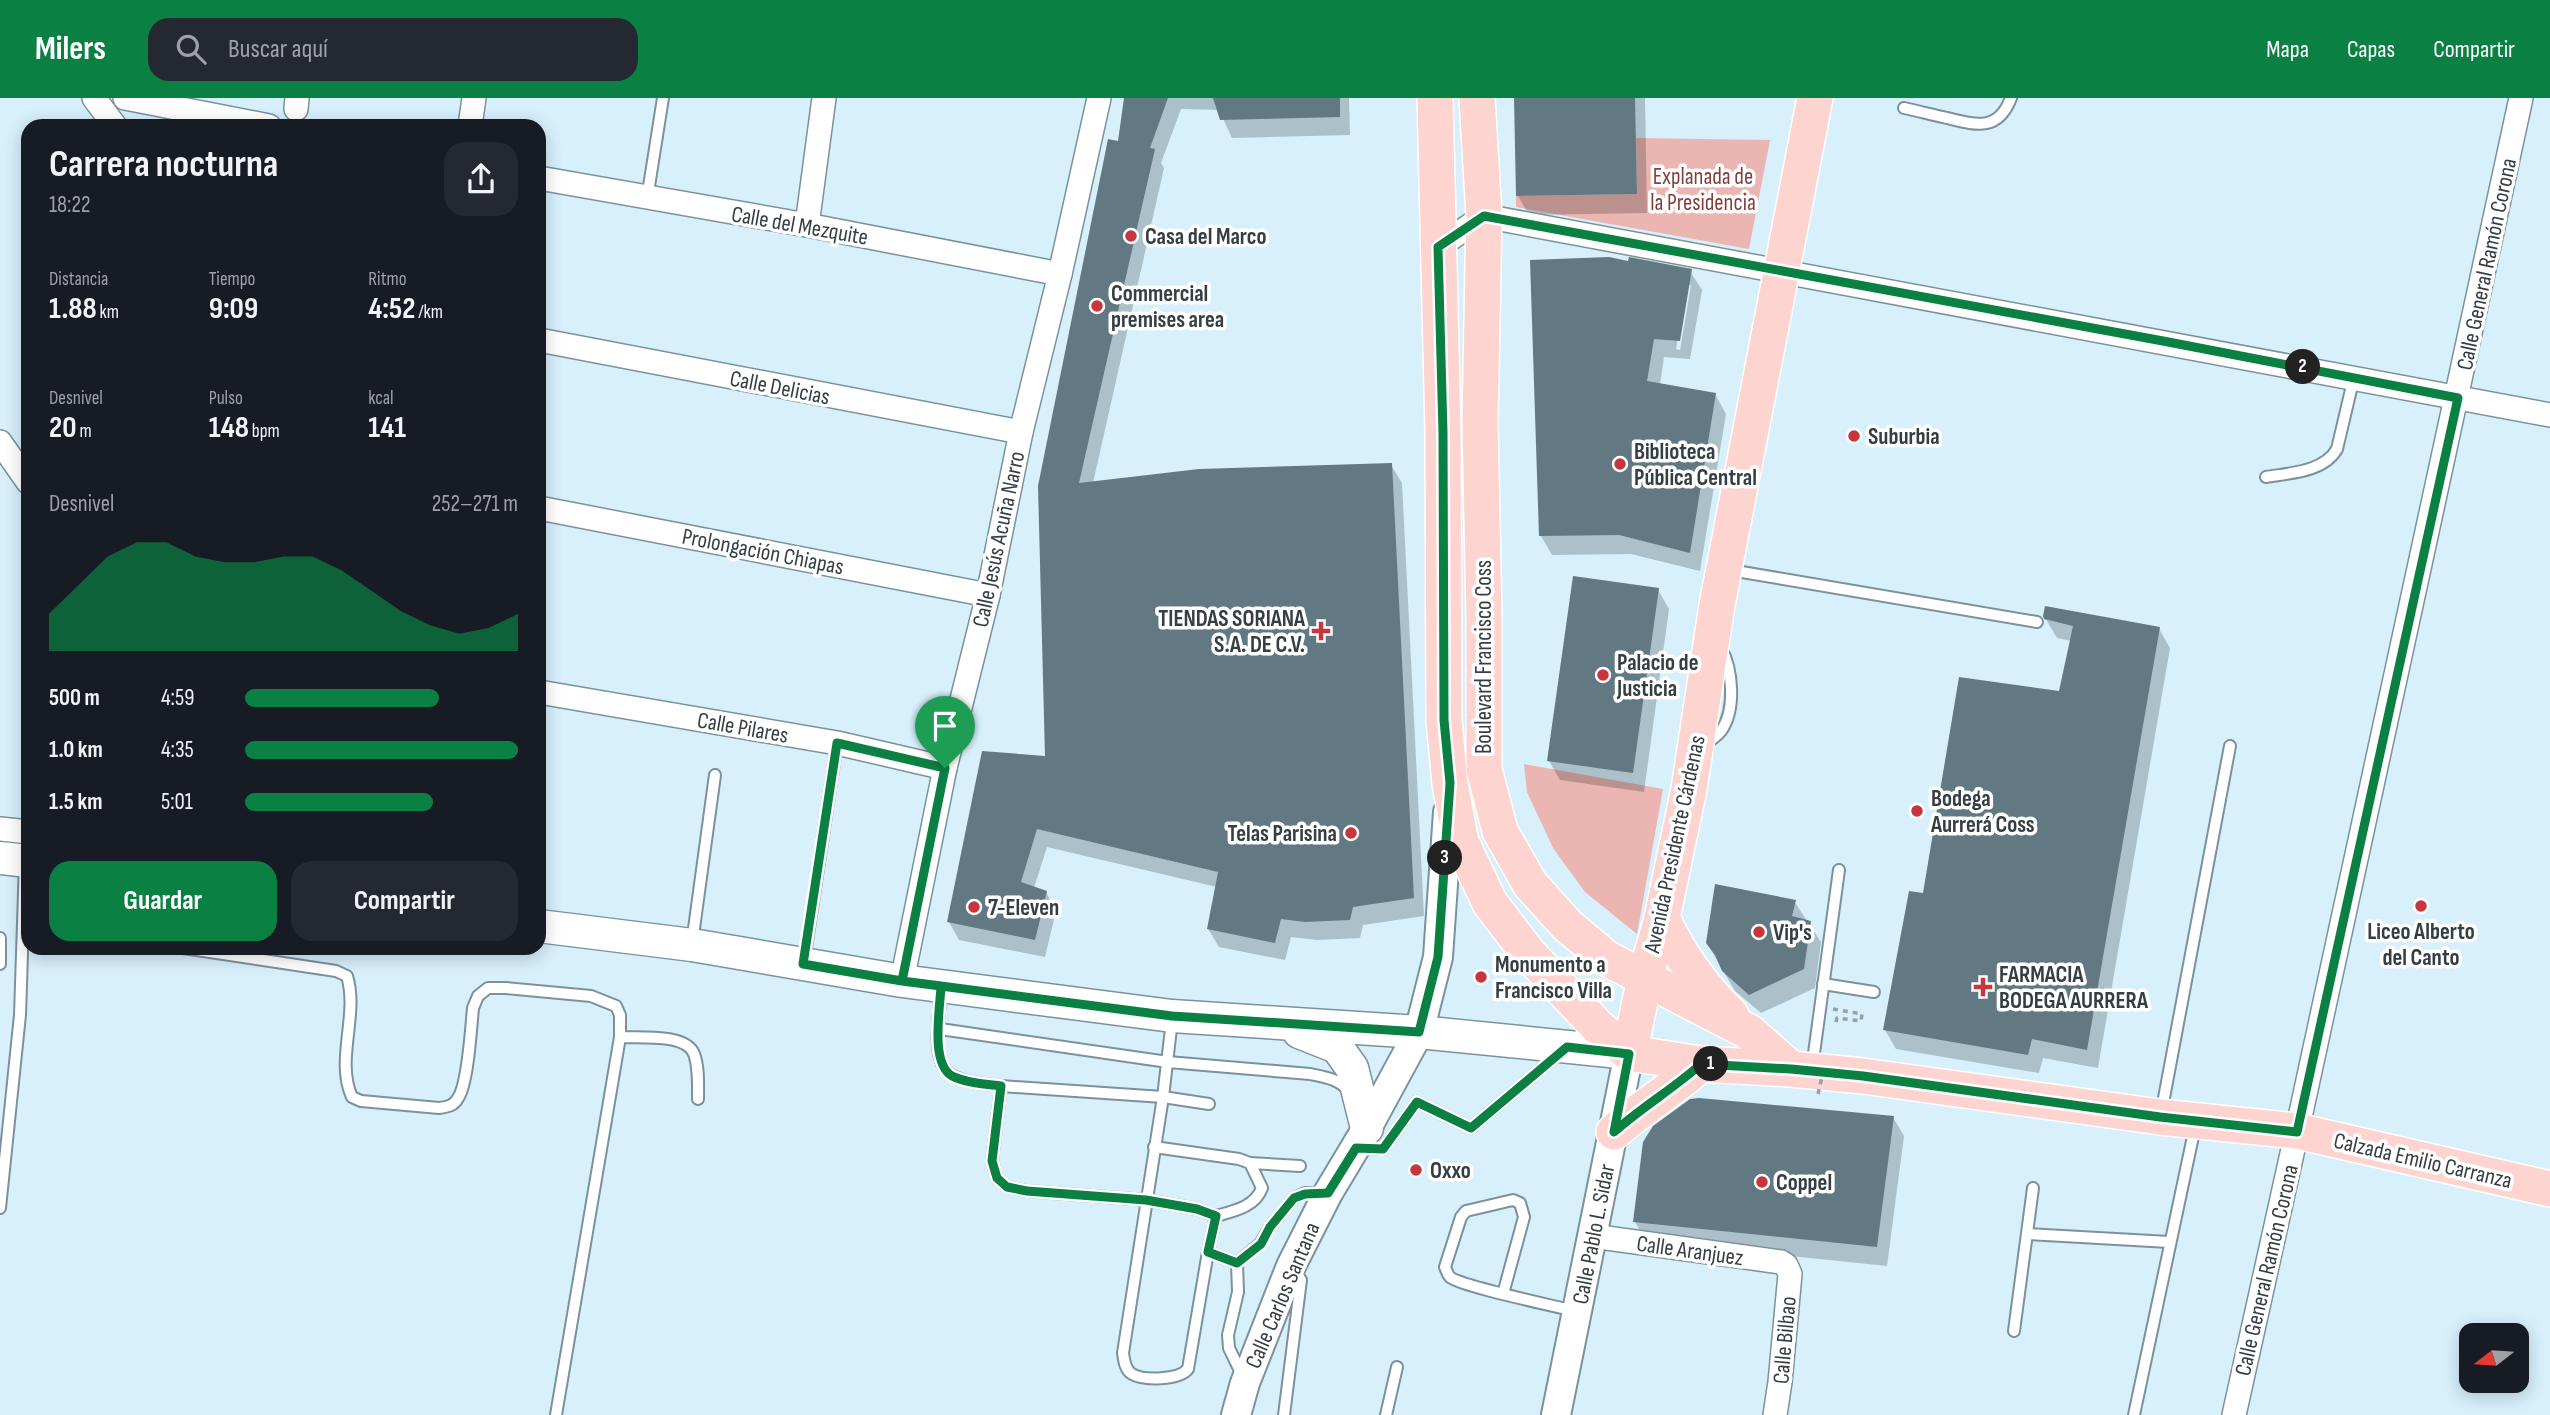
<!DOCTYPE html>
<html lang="es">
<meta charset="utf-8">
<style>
:root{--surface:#171b24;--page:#242831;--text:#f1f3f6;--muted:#9ea1a6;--accent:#0b8043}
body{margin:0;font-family:"Sofia Sans Condensed",sans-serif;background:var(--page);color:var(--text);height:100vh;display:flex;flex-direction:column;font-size:26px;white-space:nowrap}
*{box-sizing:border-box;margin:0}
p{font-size:23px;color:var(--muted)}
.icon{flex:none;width:38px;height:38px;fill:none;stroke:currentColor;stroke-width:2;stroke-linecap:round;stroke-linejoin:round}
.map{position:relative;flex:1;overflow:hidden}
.side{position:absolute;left:21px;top:21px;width:525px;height:836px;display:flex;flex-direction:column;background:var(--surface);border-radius:21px;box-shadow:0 4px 18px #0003}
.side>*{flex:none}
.needle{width:46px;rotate:253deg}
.tools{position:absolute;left:2459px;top:1225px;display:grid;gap:14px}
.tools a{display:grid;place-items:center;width:70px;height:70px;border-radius:14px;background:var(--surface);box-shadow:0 4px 18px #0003;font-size:35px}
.pin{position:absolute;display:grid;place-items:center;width:60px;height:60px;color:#fff;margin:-72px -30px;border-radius:50% 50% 50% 0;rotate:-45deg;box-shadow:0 0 7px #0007}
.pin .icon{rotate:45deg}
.km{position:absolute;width:35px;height:35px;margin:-18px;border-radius:50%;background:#222;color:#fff;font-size:19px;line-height:35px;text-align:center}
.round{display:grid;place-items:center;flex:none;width:74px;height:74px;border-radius:21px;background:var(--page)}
.overview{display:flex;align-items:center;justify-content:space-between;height:119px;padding:0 28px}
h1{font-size:38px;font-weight:700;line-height:52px}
.figures{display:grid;grid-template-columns:repeat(3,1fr);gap:10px;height:119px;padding:7px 28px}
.figures div{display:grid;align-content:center}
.figures b{font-size:30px;font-weight:700}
.figures small{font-size:19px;font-weight:400}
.figures p{font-size:19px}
.chart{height:196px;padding:14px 28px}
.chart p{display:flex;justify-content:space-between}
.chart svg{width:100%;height:126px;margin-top:7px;fill:var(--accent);opacity:.7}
.cta{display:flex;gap:14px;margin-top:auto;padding:14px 28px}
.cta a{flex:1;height:80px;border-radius:21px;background:var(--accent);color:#fff;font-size:28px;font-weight:700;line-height:80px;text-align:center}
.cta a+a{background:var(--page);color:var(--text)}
ul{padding:0 28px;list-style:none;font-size:23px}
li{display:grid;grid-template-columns:112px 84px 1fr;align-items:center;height:52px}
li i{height:18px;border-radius:9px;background:var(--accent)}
header{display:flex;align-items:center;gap:42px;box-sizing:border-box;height:98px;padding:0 35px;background:var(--accent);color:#fff}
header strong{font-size:33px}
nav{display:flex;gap:38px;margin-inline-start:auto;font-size:24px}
.search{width:490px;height:63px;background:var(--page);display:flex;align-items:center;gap:18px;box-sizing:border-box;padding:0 24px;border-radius:21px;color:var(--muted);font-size:26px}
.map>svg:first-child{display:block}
.green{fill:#ebb5b1}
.shadow{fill:#0003;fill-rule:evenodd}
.building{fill:#627983}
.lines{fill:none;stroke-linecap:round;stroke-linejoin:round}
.service-casing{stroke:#7b929d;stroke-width:14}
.minor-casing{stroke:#7b929d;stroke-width:26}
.tertiary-casing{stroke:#7b929d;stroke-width:32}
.secondary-casing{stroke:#7b929d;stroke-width:35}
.primary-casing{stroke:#fff;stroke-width:38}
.path{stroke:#90a3ac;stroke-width:3.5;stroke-dasharray:5 5;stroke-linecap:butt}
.service{stroke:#fff;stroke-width:10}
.minor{stroke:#fff;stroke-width:23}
.tertiary{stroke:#fff;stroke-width:28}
.secondary{stroke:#fff;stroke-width:32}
.primary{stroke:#fed4d1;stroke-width:35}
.path-bridge{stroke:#90a3ac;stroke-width:3.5;stroke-dasharray:5 5;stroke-linecap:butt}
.route-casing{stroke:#fff;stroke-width:14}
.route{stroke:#0b8043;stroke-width:9}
.poi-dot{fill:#c6363c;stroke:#fff;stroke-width:2.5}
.labels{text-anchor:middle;stroke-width:7;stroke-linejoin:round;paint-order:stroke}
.park-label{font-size:23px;fill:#823f3d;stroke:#fff}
.street-label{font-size:23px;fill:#343e43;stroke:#fff}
.poi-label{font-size:23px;font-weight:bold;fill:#343e43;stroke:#fff;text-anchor:start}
</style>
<header>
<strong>Milers</strong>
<div class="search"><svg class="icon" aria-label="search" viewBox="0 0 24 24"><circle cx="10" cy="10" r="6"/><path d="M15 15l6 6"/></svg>Buscar aquí</div>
<nav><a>Mapa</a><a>Capas</a><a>Compartir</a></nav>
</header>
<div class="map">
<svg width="2550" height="1317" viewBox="0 0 2550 1317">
<rect width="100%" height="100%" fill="#d7f0fc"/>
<!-- green -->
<g class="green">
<polygon points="1636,40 1770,42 1749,151 1516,109 1516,98 1637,96"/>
<polygon points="1524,666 1663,691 1637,836 1585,794 1553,750 1527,694"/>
</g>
<!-- shadow -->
<g class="shadow">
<polygon points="1125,0 1349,0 1350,37 1232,40 1219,12 1181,11 1161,65 1164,70 1093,385 1391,367 1402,385 1424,818 1363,827 1360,840 1317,842 1291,839 1285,862 1219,849 1208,831 1217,789 1047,749 1034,790 1046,794 1056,813 1045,859 959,842 949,824 1047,660 1039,388 1120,45"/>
<polygon points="1516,0 1645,0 1647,115 1529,117 1518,98"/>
<path d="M1690,173L1702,192L1690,261L1664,259L1660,287L1715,296L1726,316L1700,473L1631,456L1552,457L1541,438ZM1687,187H1691L1680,252L1676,251Z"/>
<polygon points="1658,492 1669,511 1644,694 1560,682 1549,663"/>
<polygon points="2044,518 2159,531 2170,550 2098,970 2043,960 2039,975 1896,951 1885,932 1924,797 2061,595 2072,543 2057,540"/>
<polygon points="1794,803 1821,844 1815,890 1761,915 1735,893 1707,845"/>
<polygon points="1893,1019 1904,1038 1887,1168 1646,1143 1635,1124"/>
</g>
<!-- building -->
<g class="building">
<polygon points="1124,0 1168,0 1150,50 1155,51 1079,385 1199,371 1392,365 1414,800 1353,809 1350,822 1305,824 1281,821 1275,845 1207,831 1218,774 1037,731 1021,784 1047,793 1035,842 947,824 982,653 1045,658 1038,388 1108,41 1118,43"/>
<polygon points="1213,0 1340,0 1340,19 1220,22"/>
<polygon points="1514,0 1635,0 1637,96 1516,98"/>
<polygon points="1609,159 1628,163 1629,159 1692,171 1680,243 1654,241 1647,283 1716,295 1690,455 1619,437 1539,438 1530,162"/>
<polygon points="1573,478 1659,490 1633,675 1547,663"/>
<polygon points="2045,508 2160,529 2087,952 2032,941 2028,957 1883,932 1909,793 1923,795 1959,579 2059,593 2073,528 2044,521 2043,518"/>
<polygon points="1715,786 1796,802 1792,818 1811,823 1804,871 1749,897 1722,873 1715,857 1706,845"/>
<polygon points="1699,1000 1894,1018 1877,1149 1633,1124 1643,1044 1653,1028 1690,1001"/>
</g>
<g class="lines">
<defs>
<g id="service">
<path d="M1904,10C1918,13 1933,17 1947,20C1976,27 1998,34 2011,0"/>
<polyline points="647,101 663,0"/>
<path d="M2266,379C2290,375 2324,374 2337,351L2354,279"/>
<polyline points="1730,472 2037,524"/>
<path d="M1703,647C1710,643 1716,639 1721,633C1736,612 1733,572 1721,550"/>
<polyline points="0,840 0,866"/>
<polyline points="692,845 715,677"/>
<path d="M183,850L336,873L347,878C359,917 335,962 352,999L361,1003L439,1010C447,1009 454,1008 458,1000C468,986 471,930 473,910L478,898L488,890H506L591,898L616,908L620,917V939L556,1317"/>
<polyline points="804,863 837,645"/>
<polyline points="1823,886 1874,894"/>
<path d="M941,891C940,914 929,966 953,978C967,985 985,986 1001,988L992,1063L997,1080L1007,1089L1027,1093L1146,1102L1197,1111L1216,1118L1208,1154L1237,1165"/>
<path d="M1172,922L1163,999L1123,1255C1124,1262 1125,1272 1132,1276C1144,1283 1179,1282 1188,1271L1208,1154"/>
<path d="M940,931L1168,964L1310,976C1325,979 1339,981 1349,993"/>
<path d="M620,939C639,940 686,935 694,956C699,969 698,986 698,1001"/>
<polyline points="1812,970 1839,772"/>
<polyline points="1001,988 1163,999 1209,1006"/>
<polyline points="2161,1016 2230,648"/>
<path d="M1154,1049L1239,1061L1250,1065L1262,1090C1255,1109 1234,1113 1216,1118"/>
<polyline points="1358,1050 1383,1051 1417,1004 1471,1030 1561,954"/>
<polyline points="1250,1065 1300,1068"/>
<polyline points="0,1110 20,917 25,764"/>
<polyline points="2028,1136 2169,1144"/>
<polyline points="1237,1165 1238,1194 1228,1237 1229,1250 1242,1277"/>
<polyline points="1237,1165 1260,1146 1270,1129 1294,1100 1305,1095 1325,1095"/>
<path d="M1503,1196L1524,1119L1520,1105L1513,1102L1466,1113L1461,1119L1445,1169C1447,1173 1447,1176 1450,1179C1460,1188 1555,1208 1574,1213"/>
<polyline points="2014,1233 2033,1090"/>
<polyline points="1284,1317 1301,1182 1293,1170"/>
<polyline points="1386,1317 1397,1269"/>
<polyline points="2134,1317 2195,1029"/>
</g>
<g id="minor">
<polyline points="94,0 115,28"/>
<polyline points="125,0 269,28"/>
<polyline points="296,11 297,0"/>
<polyline points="470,28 474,0"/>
<polyline points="539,80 807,127 1060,176"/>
<polyline points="807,127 824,0"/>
<polyline points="1438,149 1484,118 2550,317"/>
<polyline points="539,242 1021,334"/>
<polyline points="0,344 28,384"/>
<polyline points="539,410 988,497"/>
<polyline points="539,594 837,645 945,670"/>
<polyline points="0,731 28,734"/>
<polyline points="902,883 945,670 988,497 1021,334 1060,176 1099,0"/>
<polyline points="1592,1138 1781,1164 1786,1167 1790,1176 1780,1284 1775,1317"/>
<polyline points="2234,1317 2297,1033 2521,0"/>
</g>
<g id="tertiary">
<polyline points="1236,1317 1245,1285 1291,1168 1328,1095 1367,1030 1419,934 1438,859 1448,714"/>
<polyline points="1556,1317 1629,955"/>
</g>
<g id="secondary">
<polyline points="0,760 28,763"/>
<polyline points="539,828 692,847 902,883 1172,918 1419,934 1629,955"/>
<polyline points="1299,934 1337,949 1352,970 1367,1030"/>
</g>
<g id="primary">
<polyline points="1435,0 1443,334 1444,622 1450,686 1461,744 1490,805 1529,856 1598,929 1629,955"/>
<polyline points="1477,0 1484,118 1480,324 1484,520 1484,671 1500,733 1530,786 1567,827 1606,860 1749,934 1791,971"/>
<path d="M1662,820C1679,857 1702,889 1731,917"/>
<polyline points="1629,955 1645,881 1662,820 1689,691 1717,507 1815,0"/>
<polyline points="1629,955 1701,966 1791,971 1863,978 2160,1019 2297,1033 2550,1091"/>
<path d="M1614,1034C1642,1009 1673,991 1701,966"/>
</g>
</defs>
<!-- service casing -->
<use href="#service" class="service-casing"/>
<!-- minor casing -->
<use href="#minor" class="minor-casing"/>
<!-- tertiary casing -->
<use href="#tertiary" class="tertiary-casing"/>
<!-- secondary casing -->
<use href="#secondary" class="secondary-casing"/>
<!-- primary casing -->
<use href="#primary" class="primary-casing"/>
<!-- path -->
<polyline class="path" points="1833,911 1862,916 1861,923 1837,920 1835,928"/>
<!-- service -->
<use href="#service" class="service"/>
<!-- minor -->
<use href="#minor" class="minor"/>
<!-- tertiary -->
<use href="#tertiary" class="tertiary"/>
<!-- secondary -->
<use href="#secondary" class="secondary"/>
<!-- primary -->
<use href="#primary" class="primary"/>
<!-- path-bridge -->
<polyline class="path-bridge" points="1818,996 1824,970"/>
</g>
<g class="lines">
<defs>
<path id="route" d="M945,670L902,883L941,888C940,911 930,965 952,978C966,985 985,986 1001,988L992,1063L997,1080L1007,1089L1027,1093L1146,1102L1197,1111L1216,1118L1208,1154L1237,1165L1261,1146L1270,1129L1294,1100L1305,1096L1328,1095L1356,1050L1383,1051L1417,1004L1471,1030L1567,949L1629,956L1614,1034C1642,1009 1673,991 1701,966L1791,971L1863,978L2160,1019L2297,1034L2458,300L2163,243L1484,118L1438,149L1443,334L1444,622L1450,685L1438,859L1419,934L1172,918L902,883L803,866L837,645L945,670"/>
</defs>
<!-- route casing -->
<use href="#route" class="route-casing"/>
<!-- route -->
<use href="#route" class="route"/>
</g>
<!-- markers -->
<g class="poi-dot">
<circle cx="1131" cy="138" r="7"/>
<circle cx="1097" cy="208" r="7"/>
<circle cx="1854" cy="338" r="7"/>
<circle cx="1620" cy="366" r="7"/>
<path d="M1317.5 522.5h7v7h7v7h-7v7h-7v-7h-7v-7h7z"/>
<circle cx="1603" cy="577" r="7"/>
<circle cx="1917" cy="713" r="7"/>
<circle cx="1351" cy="735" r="7"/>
<circle cx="2421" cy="808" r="7"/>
<circle cx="974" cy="809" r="7"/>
<circle cx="1759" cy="834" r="7"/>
<circle cx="1481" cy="879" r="7"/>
<path d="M1979.5 878.5h7v7h7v7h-7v7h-7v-7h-7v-7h7z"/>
<circle cx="1416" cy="1072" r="7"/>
<circle cx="1762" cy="1084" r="7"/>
</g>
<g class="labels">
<!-- park labels -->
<g class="park-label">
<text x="1703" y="86">Explanada de<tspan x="1703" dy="26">la Presidencia</tspan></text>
</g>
<!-- street labels -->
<g class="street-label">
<text transform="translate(800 127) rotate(10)" y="8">Calle del Mezquite</text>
<text transform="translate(2486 166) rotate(-78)" y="8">Calle General Ramón Corona</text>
<text transform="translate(780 289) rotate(11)" y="8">Calle Delicias</text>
<text transform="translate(998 441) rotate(-78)" y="8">Calle Jesús Acuña Narro</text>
<text transform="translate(763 453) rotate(11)" y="8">Prolongación Chiapas</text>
<text transform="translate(1483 559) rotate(-90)" y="8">Boulevard Francisco Coss</text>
<text transform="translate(743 629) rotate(10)" y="8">Calle Pilares</text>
<text transform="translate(1674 746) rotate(-78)" y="8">Avenida Presidente Cárdenas</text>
<text transform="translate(2423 1062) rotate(13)" y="8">Calzada Emilio Carranza</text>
<text transform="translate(1593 1136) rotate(-79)" y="8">Calle Pablo L. Sidar</text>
<text transform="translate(1690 1152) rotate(8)" y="8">Calle Aranjuez</text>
<text transform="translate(2266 1172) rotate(-77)" y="8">Calle General Ramón Corona</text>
<text transform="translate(1282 1197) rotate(-67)" y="8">Calle Carlos Santana</text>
<text transform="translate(1784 1242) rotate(-85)" y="8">Calle Bilbao</text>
</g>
<!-- poi labels -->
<g class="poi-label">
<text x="1145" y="146">Casa del Marco</text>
<text x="1111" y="203">Commercial<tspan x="1111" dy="26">premises area</tspan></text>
<text x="1868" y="346">Suburbia</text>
<text x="1634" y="361">Biblioteca<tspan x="1634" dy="26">Pública Central</tspan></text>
<text x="1305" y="528" text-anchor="end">TIENDAS SORIANA<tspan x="1305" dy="26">S.A. DE C.V.</tspan></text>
<text x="1617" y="572">Palacio de<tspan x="1617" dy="26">Justicia</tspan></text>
<text x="1931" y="708">Bodega<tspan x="1931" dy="26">Aurrerá Coss</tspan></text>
<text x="1337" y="743" text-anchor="end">Telas Parisina</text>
<text x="988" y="817">7-Eleven</text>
<text x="2421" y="841" text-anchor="middle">Liceo Alberto<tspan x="2421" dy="26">del Canto</tspan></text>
<text x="1773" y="842">Vip's</text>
<text x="1495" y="874">Monumento a<tspan x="1495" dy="26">Francisco Villa</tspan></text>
<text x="1999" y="884">FARMACIA<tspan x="1999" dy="26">BODEGA AURRERA</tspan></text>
<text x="1430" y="1080">Oxxo</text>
<text x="1776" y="1092">Coppel</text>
</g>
</g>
</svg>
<div class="tools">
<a><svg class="needle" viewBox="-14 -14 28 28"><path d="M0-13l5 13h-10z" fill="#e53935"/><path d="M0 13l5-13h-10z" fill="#9ea1a6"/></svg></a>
</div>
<div class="pin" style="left:945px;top:670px;background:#1e9e55"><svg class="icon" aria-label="arrive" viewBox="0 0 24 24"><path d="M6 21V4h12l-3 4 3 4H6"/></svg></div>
<b class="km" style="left:1711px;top:966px">1</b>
<b class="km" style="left:2303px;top:269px">2</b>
<b class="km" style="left:1445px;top:760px">3</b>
<section class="side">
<div class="overview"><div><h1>Carrera nocturna</h1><p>18:22</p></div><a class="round"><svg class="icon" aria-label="share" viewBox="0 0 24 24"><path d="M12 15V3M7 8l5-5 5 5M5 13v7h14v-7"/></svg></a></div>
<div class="figures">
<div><p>Distancia</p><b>1.88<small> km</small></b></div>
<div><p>Tiempo</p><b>9:09</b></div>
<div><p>Ritmo</p><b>4:52<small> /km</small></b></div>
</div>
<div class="figures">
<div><p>Desnivel</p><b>20<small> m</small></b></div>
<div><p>Pulso</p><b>148<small> bpm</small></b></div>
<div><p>kcal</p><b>141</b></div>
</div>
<div class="chart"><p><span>Desnivel</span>252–271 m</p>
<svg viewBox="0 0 160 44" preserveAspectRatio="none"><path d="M0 44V31L10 21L20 11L30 6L40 6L50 11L60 13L70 13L80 11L90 11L100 16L110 23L120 30L130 35L140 38L150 36L160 31V44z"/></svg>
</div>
<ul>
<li><b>500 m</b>4:59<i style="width:71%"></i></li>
<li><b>1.0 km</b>4:35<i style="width:100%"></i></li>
<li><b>1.5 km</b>5:01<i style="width:69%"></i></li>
</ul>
<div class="cta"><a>Guardar</a><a>Compartir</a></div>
</section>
</div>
